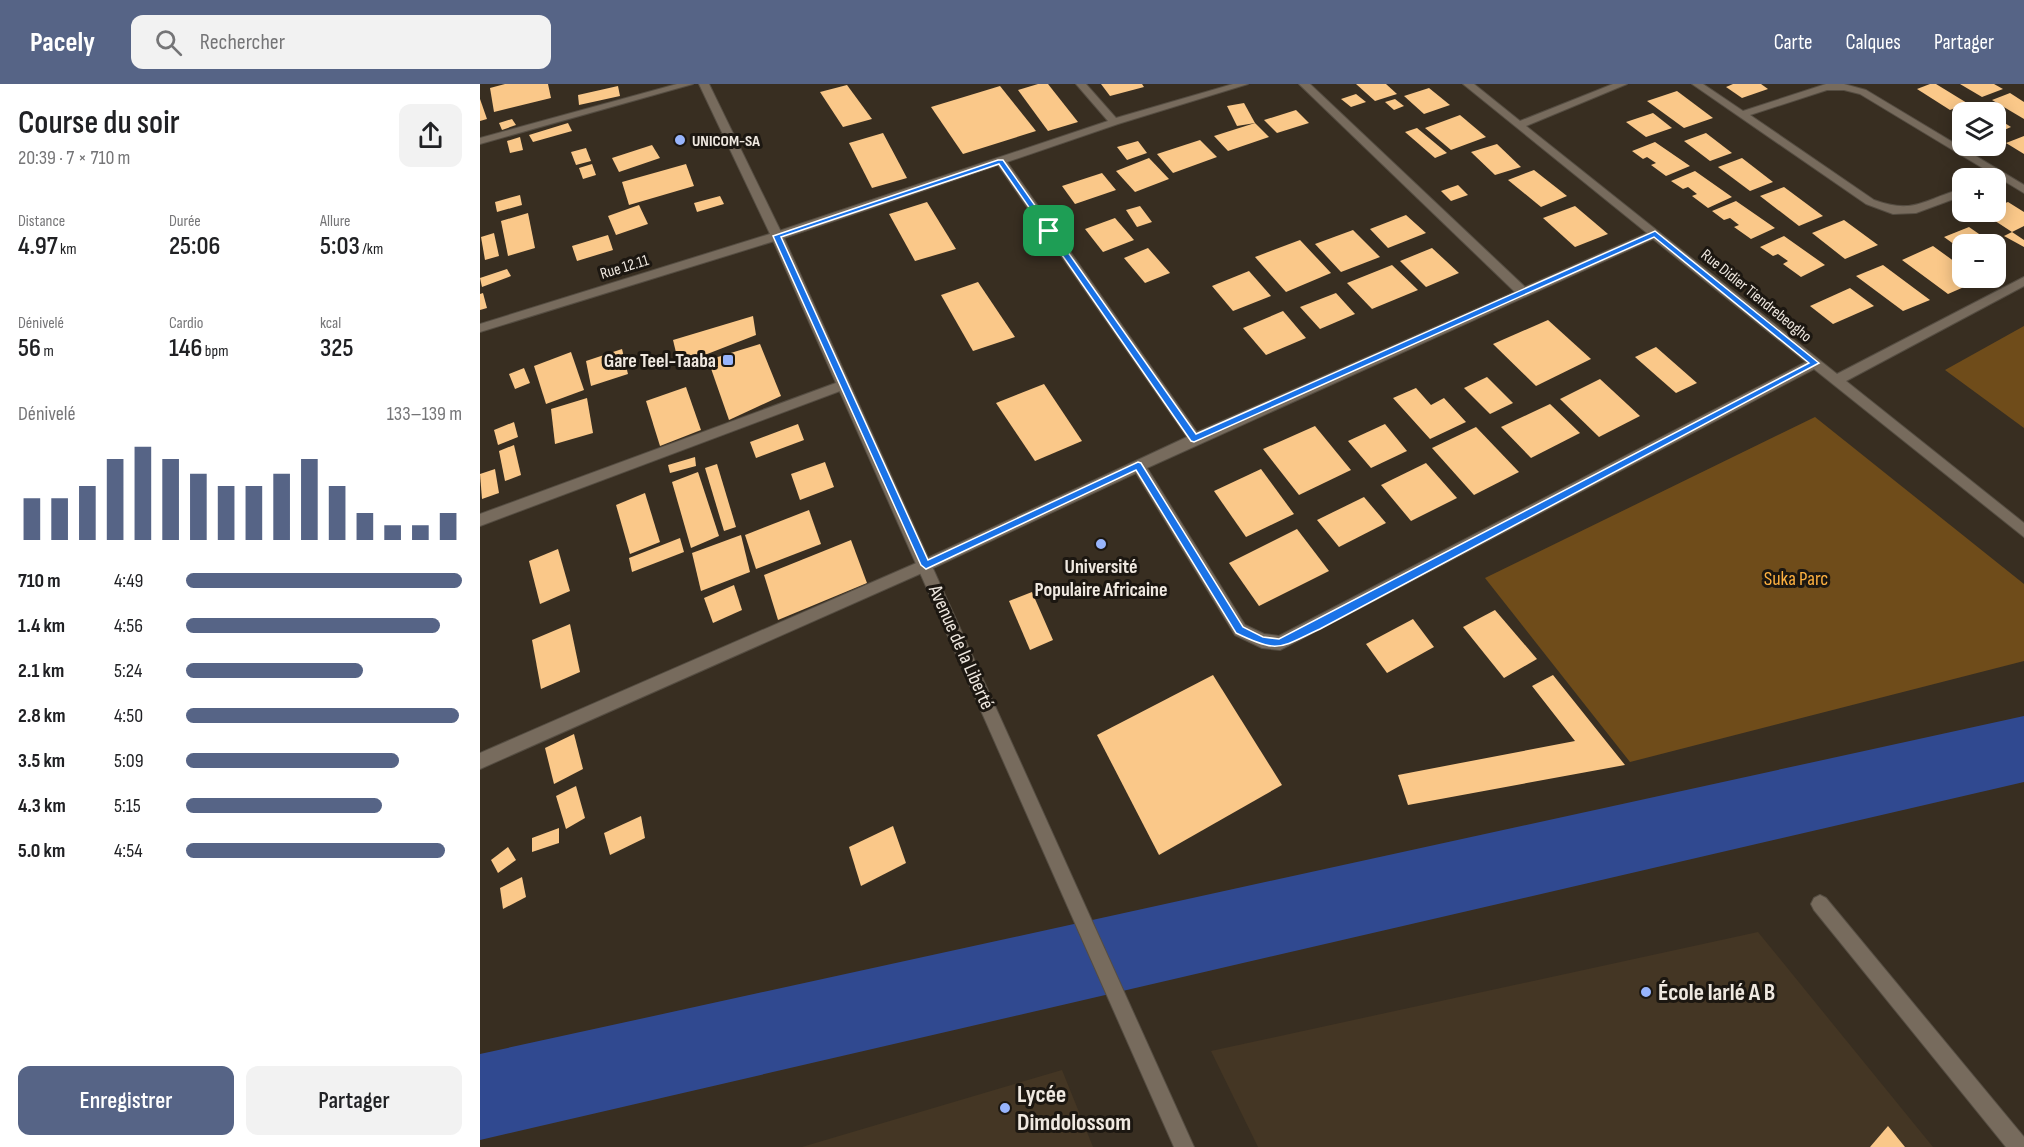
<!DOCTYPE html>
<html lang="fr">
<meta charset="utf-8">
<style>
:root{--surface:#fff;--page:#f2f2f2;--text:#202124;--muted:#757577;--accent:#566486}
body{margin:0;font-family:"Sofia Sans Condensed",sans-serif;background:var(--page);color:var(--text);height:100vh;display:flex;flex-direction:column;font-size:22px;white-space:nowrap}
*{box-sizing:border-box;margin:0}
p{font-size:20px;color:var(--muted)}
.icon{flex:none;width:33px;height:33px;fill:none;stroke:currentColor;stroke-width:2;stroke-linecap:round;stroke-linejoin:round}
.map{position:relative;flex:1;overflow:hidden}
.details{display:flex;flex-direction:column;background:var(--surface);width:480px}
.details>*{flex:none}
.buttons{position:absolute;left:1472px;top:18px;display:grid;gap:12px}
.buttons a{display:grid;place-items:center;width:54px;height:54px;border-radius:12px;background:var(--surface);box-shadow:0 3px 15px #0003;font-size:30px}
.pin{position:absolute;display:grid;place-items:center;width:51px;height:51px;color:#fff;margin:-26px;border-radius:12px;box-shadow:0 3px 9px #0006}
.round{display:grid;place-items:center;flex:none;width:63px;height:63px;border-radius:12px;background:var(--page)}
.head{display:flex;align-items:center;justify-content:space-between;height:102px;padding:0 18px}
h1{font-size:33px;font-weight:600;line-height:45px}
.stats{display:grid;grid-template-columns:repeat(3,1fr);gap:9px;height:102px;padding:6px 18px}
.stats div{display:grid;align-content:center}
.stats b{font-size:26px;font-weight:600}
.stats small{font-size:16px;font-weight:400}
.stats p{font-size:16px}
.chart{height:168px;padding:12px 18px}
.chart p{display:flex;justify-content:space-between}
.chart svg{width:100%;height:108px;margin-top:6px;stroke:var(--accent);stroke-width:6}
.cta{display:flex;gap:12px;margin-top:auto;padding:12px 18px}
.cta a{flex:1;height:69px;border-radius:12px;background:var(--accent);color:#fff;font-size:24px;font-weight:600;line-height:69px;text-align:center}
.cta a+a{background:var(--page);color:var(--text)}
ul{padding:0 18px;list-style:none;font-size:20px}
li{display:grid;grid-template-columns:96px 72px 1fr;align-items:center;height:45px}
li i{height:15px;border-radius:8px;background:var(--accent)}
header{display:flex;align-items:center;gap:36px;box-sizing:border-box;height:84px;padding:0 30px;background:var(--accent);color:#fff}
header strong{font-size:28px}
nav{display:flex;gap:33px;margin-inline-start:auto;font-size:21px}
.search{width:420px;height:54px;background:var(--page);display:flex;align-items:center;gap:15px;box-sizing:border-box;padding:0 21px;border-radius:12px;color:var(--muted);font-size:22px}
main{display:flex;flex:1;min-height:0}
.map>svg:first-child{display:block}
.built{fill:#443624}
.green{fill:#6f4c1a}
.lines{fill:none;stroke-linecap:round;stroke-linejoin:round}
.river{fill:#304990;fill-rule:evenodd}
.building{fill:#fac889}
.street-casing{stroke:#554d42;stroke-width:2}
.secondary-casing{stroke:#554d42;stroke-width:2}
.street{fill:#776b5d;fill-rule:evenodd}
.secondary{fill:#776b5d;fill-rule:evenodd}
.route{fill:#1a73e8;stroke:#fff;stroke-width:1.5;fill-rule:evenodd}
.poi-dot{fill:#98b5fd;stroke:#1c1711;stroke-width:2}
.labels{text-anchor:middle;stroke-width:6;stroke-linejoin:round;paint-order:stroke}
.far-poi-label{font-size:16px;font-weight:bold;fill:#efe8e0;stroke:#1c1711;text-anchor:start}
.far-street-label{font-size:16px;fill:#efe8e0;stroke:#1c1711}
.poi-label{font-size:20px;font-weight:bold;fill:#efe8e0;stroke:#1c1711;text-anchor:end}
.park-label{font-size:20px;fill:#feb140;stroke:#1c1711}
.street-label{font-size:20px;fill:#efe8e0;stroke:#1c1711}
.near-poi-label{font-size:24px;font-weight:bold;fill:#efe8e0;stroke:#1c1711;text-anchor:start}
</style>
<header>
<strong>Pacely</strong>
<div class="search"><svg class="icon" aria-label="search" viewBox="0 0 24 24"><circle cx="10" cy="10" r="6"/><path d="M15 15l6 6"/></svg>Rechercher</div>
<nav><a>Carte</a><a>Calques</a><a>Partager</a></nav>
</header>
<main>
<section class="details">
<div class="head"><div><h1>Course du soir</h1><p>20:39 · 7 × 710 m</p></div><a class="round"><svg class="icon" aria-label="share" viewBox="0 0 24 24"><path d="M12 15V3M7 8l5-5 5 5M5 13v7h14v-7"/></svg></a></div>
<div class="stats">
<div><p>Distance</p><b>4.97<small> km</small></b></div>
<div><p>Durée</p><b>25:06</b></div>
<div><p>Allure</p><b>5:03<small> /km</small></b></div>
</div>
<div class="stats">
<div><p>Dénivelé</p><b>56<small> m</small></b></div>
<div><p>Cardio</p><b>146<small> bpm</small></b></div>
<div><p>kcal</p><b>325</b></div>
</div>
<div class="chart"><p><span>Dénivelé</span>133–139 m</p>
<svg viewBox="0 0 160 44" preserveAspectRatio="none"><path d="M5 44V27M15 44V27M25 44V22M35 44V11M45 44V6M55 44V11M65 44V17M75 44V22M85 44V22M95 44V17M105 44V11M115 44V22M125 44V33M135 44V38M145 44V38M155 44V33"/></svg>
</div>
<ul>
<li><b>710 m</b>4:49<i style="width:100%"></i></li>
<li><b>1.4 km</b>4:56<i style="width:92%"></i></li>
<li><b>2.1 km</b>5:24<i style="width:64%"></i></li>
<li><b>2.8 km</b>4:50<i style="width:99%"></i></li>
<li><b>3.5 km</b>5:09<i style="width:77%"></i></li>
<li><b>4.3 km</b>5:15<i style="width:71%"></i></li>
<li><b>5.0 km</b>4:54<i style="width:94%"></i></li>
</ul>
<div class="cta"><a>Enregistrer</a><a>Partager</a></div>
</section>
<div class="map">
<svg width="1544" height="1063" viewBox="0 0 1544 1063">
<rect width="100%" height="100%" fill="#382e21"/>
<!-- built -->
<g class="built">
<polygon points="1278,848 1453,1063 778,1063 731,967"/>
<polygon points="582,986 613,1063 322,1063"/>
</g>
<!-- green -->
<g class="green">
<polygon points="1544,242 1544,344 1465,286"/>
<polygon points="1335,333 1544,500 1544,577 1150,678 1005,494"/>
</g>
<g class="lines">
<!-- river -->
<polygon class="river" points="1544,632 1544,698 0,1056 0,970"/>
</g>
<!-- building -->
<g class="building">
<polygon points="25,0 68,0 71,14 14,28 10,4"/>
<polygon points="558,0 568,0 598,38 568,47 538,6"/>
<polygon points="621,0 662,0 664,3 630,12"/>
<polygon points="876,0 906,0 917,10 895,17"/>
<polygon points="1253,0 1281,0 1288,5 1262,14 1246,3"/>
<polygon points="1450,0 1456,0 1487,19 1470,26 1437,5"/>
<polygon points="1480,0 1514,0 1523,5 1502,13"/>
<polygon points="367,1 392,35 363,43 340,8"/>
<polygon points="138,2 140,12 99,21 98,11"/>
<polygon points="520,2 556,47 483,70 451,23"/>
<polygon points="949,4 970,21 944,30 924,12"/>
<polygon points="1197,7 1233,34 1204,44 1167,17"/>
<polygon points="1530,9 1544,18 1544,35 1512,16"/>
<polygon points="876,10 886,18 871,23 861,15"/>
<polygon points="0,15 7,35 0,37"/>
<polygon points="915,15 924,22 914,26 905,18"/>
<polygon points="764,19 775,39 757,42 747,22"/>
<polygon points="816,26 829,39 797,49 784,36"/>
<polygon points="1173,29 1192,44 1166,53 1146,38"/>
<polygon points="980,31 1006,53 971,66 945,44"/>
<polygon points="1515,33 1531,43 1515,50"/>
<polygon points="32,35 36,41 22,46 19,39"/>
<polygon points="88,39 92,47 53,58 49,51"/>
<polygon points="775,39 789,53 748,67 734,52"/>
<polygon points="937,44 967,69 955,74 925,48"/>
<polygon points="403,49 427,94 392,104 369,59"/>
<polygon points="1226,49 1252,69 1230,77 1204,57"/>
<polygon points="1544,52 1544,70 1526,59"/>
<polygon points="40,53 43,66 30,69 27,57"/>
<polygon points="720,56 737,73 693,89 677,70"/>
<polygon points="658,57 667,69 647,76 637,63"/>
<polygon points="1175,58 1210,82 1186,92 1171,81 1176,79 1167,73 1163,75 1152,67"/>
<polygon points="1017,60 1041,83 1015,91 991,68"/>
<polygon points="172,61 180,74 139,88 132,74"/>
<polygon points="106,64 111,77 96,81 91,68"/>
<polygon points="669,74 689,95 655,108 636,87"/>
<polygon points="1262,74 1293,98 1270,107 1238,83"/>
<polygon points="112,80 116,91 103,95 99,84"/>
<polygon points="206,80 214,102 149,121 142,98"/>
<polygon points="1054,86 1087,112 1061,123 1028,96"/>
<polygon points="1215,87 1252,113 1228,124 1212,112 1217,110 1208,103 1203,105 1191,97"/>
<polygon points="622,89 636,106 595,120 582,102"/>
<polygon points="978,101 988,111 971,117 961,107"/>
<polygon points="1304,103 1343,132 1319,142 1280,112"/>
<polygon points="40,111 42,121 17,128 15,118"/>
<polygon points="240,112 244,120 217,128 214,119"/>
<polygon points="1256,117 1295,144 1271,155 1254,143 1259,141 1250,134 1244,136 1232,127"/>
<polygon points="447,118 476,165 435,177 409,130"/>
<polygon points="1528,118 1544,128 1544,142 1532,148 1503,129 1515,128 1515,123"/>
<polygon points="159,121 168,140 136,151 128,132"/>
<polygon points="660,122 672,138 657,143 646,126"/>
<polygon points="1095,122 1128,150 1095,163 1063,134"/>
<polygon points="48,129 55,164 28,172 21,137"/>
<polygon points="926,131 946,149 908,164 890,145"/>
<polygon points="635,134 654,156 623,168 605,145"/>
<polygon points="1364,136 1398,161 1365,175 1332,149"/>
<polygon points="1489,143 1512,159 1482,160 1482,166 1464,153"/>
<polygon points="873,146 900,173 861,188 835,160"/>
<polygon points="1532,148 1544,156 1544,163 1524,152"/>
<polygon points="14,149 19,172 5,176 1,153"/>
<polygon points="128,151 133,166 97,177 92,162"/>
<polygon points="1304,152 1345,181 1321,193 1303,180 1308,177 1298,170 1293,172 1280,163"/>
<polygon points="820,156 851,189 806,208 775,173"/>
<polygon points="1453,162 1482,183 1482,194 1497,194 1500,196 1468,210 1422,176"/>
<polygon points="668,164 690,189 665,199 644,174"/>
<polygon points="952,164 979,189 946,203 920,177"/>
<polygon points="912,181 938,206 892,225 867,199"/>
<polygon points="1403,181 1450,216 1423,227 1376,192"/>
<polygon points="27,185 31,192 2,203 0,194"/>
<polygon points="769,187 791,212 753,227 732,202"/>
<polygon points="498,198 535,253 493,267 461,211"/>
<polygon points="1370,204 1394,222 1353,240 1330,222"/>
<polygon points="3,209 7,224 0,226 0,210"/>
<polygon points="856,209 875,230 840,245 820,223"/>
<polygon points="803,227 826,254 786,271 763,244"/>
<polygon points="273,232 276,251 199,281 193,256"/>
<polygon points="1068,236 1111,275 1056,302 1013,260"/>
<polygon points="280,260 301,312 249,336 228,276"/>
<polygon points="1176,263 1217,299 1196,309 1155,273"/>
<polygon points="142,265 148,290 111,302 106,277"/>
<polygon points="91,268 104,306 66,320 54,282"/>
<polygon points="44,284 50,299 35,305 29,290"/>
<polygon points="1007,293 1033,319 1010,330 984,304"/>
<polygon points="1120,295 1160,332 1119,353 1080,315"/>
<polygon points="564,300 602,357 555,377 516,319"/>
<polygon points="206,303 221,346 180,362 166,317"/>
<polygon points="936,304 951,321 964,314 986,338 950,355 913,314"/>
<polygon points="107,314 113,349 75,360 71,325"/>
<polygon points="1070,320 1100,349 1051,374 1021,343"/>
<polygon points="34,338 38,353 18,361 14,346"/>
<polygon points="318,340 324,356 276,374 270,358"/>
<polygon points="905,340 927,367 891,384 868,357"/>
<polygon points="835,342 871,386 819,411 783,365"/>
<polygon points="996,343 1039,388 994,411 952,364"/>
<polygon points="34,361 41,391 25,397 19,367"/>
<polygon points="215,373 216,382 190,389 188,381"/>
<polygon points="345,378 354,403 320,416 311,390"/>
<polygon points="946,379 977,414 931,437 901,401"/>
<polygon points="237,380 256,443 244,447 225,384"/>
<polygon points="15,385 19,409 2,415 0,390"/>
<polygon points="781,385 814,430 766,453 734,407"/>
<polygon points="218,388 239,452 211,464 192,398"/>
<polygon points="165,409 180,458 150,470 136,421"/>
<polygon points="884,413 906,439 859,463 837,436"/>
<polygon points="329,426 341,460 276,485 265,451"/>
<polygon points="817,445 849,487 779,522 749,479"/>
<polygon points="261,451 270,488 221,507 212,469"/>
<polygon points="200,454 204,468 152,488 149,474"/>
<polygon points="371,456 387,499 298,536 284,491"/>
<polygon points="78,465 90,507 60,520 49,477"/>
<polygon points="254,501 262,526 233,539 224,514"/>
<polygon points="552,508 573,556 550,566 529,517"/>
<polygon points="1015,526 1057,575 1024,594 983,543"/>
<polygon points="933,535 954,563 907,589 886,560"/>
<polygon points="90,540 100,588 61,605 52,556"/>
<polygon points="733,591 802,701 679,771 617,651"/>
<polygon points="1073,591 1145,681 928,721 918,691 1095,657 1052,602"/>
<polygon points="94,650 103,685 74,700 65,664"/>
<polygon points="96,702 105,734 86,745 76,712"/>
<polygon points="161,732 165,754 130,771 124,749"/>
<polygon points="413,742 426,779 381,802 369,763"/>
<polygon points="79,744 79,759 52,768 52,754"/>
<polygon points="28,763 36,776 18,789 11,776"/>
<polygon points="42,793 46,813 23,825 20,804"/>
<polygon points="1408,1042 1425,1063 1390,1063"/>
</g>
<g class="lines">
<defs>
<g id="street">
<polygon points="197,0 213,0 0,60 0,54"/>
<path d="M596,0H606L636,34L753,0H768L638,40L527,78L717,348L1035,208L819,0H830L1045,203L1167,149L983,0H994L1040,37L1133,0H1147L1046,42L1357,290L1544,193V202L1366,297L1544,439V453L1334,285L800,566L782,564L755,551L656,389L451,485L0,685V669L441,477L707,353L518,81L301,155L0,248V240L293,149L628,37ZM1173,155L1326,278L799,552L784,550L765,541L667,384Z"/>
<path d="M1212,0H1223L1263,27L1346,0H1364L1386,6L1544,101V109L1380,10L1364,6H1347L1270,31L1394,116C1435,131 1444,115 1482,105V112L1436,129L1413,130L1386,120Z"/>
<polygon points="364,296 368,298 370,301 368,304 0,442 0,430"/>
<polygon points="1340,811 1346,814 1544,1053 1544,1063 1526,1063 1334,826 1331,820 1334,814"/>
</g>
<polygon id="secondary" points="219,0 229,0 303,152 714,1063 694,1063 291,152"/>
</defs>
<!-- street casing -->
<use href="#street" class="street-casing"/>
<!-- secondary casing -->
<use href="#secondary" class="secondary-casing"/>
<!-- street -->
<use href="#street" class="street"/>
<!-- secondary -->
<use href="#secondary" class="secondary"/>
</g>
<!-- route -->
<path class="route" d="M518,76H523L716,350L1175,147L1339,279L840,545C799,564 799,570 756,549L656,386L446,485L441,481L293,152ZM519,80L711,357L714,358L1174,153L1329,279L799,555L783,553L763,543L661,379L658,378L448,476L301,153Z"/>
<!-- markers -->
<g class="poi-dot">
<circle cx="200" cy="56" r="6"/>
<rect x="242" y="270" width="12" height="12" rx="3"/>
<circle cx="621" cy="460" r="6"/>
<circle cx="1166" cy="908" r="6"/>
<circle cx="525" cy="1024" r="6"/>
</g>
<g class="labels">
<!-- far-poi labels -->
<g class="far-poi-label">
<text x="212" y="62">UNICOM-SA</text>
</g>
<!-- far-street labels -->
<g class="far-street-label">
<text transform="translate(144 182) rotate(-17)" y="6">Rue 12.11</text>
<text transform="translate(1277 211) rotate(39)" y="6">Rue Didier Tiendrebeogho</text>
</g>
<!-- poi labels -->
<g class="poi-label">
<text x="236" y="283">Gare Teel-Taaba</text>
<text x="621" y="489" text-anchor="middle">Université<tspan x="621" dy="23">Populaire Africaine</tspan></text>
</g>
<!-- park labels -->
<g class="park-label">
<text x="1316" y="501">Suka Parc</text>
</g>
<!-- street labels -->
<g class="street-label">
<text transform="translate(482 563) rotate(66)" y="7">Avenue de la Liberté</text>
</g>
<!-- near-poi labels -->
<g class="near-poi-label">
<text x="1178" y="916">École larlé A B</text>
<text x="537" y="1018">Lycée<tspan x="537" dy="28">Dimdolossom</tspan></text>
</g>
</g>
</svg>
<div class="buttons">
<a><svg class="icon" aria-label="layers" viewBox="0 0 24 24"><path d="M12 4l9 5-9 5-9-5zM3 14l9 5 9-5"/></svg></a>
<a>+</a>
<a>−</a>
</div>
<div class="pin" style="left:569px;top:147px;background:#1e9e55"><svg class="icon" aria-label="arrive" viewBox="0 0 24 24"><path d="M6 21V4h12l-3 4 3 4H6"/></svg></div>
</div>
</main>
